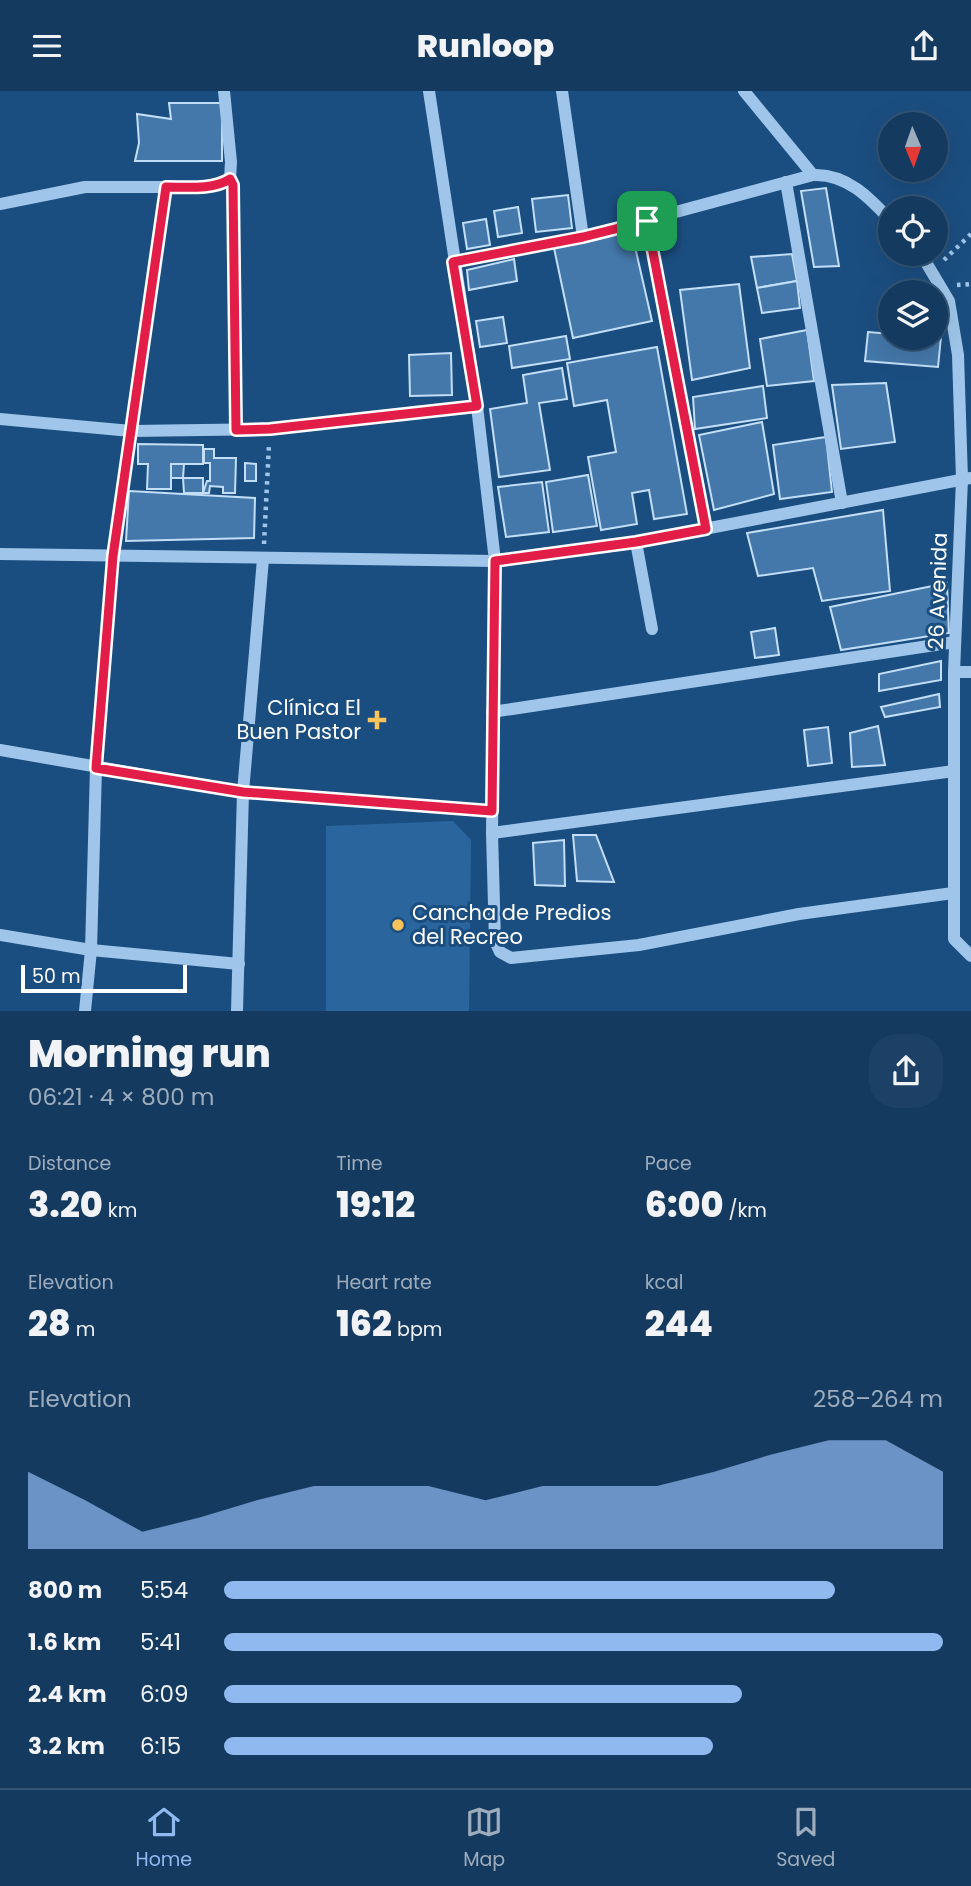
<!DOCTYPE html>
<meta charset="utf-8">
<style>
:root{--surface:#143a60;--page:#1d4166;--text:#f1f3f6;--muted:#9dadbd;--line:#335475;--accent:#90b9f0}
body{margin:0;font-family:Poppins,sans-serif;background:var(--page);color:var(--text);height:100vh;display:flex;flex-direction:column;font-size:26px;white-space:nowrap}
*{box-sizing:border-box;margin:0}
p{font-size:23px;color:var(--muted)}
.icon{flex:none;width:38px;height:38px;fill:none;stroke:currentColor;stroke-width:2;stroke-linecap:round;stroke-linejoin:round}
.map{position:relative;height:920px;overflow:hidden}
.side{display:flex;flex-direction:column;background:var(--surface);flex:1}
.side>*{flex:none}
.needle{width:46px;rotate:178deg}
.buttons{position:absolute;left:878px;top:21px;display:grid;gap:14px}
.buttons a{display:grid;place-items:center;width:70px;height:70px;border-radius:50%;background:var(--surface);box-shadow:0 7px 28px #0002,0 0 0 2px var(--line);font-size:35px}
.scale{position:absolute;left:21px;bottom:18px;width:166px;box-sizing:border-box;padding-left:7px;border:4px solid #fff;border-top:0;font-size:19px;line-height:24px;white-space:nowrap;color:#fff;-webkit-text-stroke:5px #1b4e80;paint-order:stroke}
.pin{position:absolute;display:grid;place-items:center;width:60px;height:60px;color:#fff;margin:-30px;border-radius:14px;box-shadow:0 4px 10px #0006}
.round{display:grid;place-items:center;flex:none;width:74px;height:74px;border-radius:28px;background:var(--page)}
.headline{display:flex;align-items:center;justify-content:space-between;height:119px;padding:0 28px}
h1{font-size:38px;font-weight:800;line-height:52px}
.metrics{display:grid;grid-template-columns:repeat(3,1fr);gap:10px;height:119px;padding:7px 28px}
.metrics div{display:grid;align-content:center}
.metrics b{font-size:35px;font-weight:800}
.metrics small{font-size:19px;font-weight:400}
.metrics p{font-size:19px}
.chart{height:196px;padding:14px 28px}
.chart p{display:flex;justify-content:space-between}
.chart svg{width:100%;height:126px;margin-top:7px;fill:var(--accent);opacity:.7}
ul{padding:0 28px;list-style:none;font-size:23px}
li{display:grid;grid-template-columns:112px 84px 1fr;align-items:center;height:52px}
li i{height:18px;border-radius:9px;background:var(--accent)}
header{display:flex;justify-content:space-between;align-items:center;height:91px;padding:0 28px;background:var(--surface);font-size:32px;font-weight:800}
.tab-bar{display:flex;justify-content:space-around;align-items:center;height:98px;border-top:2px solid var(--line);background:var(--surface);font-size:19px;color:var(--muted)}
.tab-bar a{display:grid;justify-items:center;gap:4px}
.tab-bar .selected{color:var(--accent)}
.map>svg:first-child{display:block}
.green{fill:#2a669d}
.building{fill:#4478aa;stroke:#c3def7;stroke-width:2}
.lines{fill:none;stroke-linecap:round;stroke-linejoin:round}
.path{stroke:#9fc6ea;stroke-width:4.5;stroke-dasharray:3.5 5;stroke-linecap:butt}
.minor{stroke:#9fc6ea;stroke-width:12}
.route-casing{stroke:#fff;stroke-width:14}
.route{stroke:#e11d48;stroke-width:9}
.poi-dot{fill:#fbc25b;stroke:#1b4e80;stroke-width:2.5}
.labels{text-anchor:middle;stroke-width:6;stroke-linejoin:round;paint-order:stroke}
.street-label{font-size:21px;fill:#fff;stroke:#1b4e80}
.poi-label{font-size:21px;fill:#fff;stroke:#1b4e80;text-anchor:end}
</style>
<header><svg class="icon" aria-label="menu" viewBox="0 0 24 24"><path d="M4 6h16M4 12h16M4 18h16"/></svg>Runloop<svg class="icon" aria-label="share" viewBox="0 0 24 24"><path d="M12 15V3M7 8l5-5 5 5M5 13v7h14v-7"/></svg></header>
<div class="map">
<svg width="971" height="920" viewBox="0 0 971 920">
<rect width="100%" height="100%" fill="#1b4e80"/>
<!-- green -->
<polygon class="green" points="453,730 471,749 469,920 326,920 326,735"/>
<!-- building -->
<g class="building">
<polygon points="169,12 222,12 222,70 135,70 139,52 137,23 171,28"/>
<polygon points="826,97 839,175 814,176 801,100"/>
<polygon points="568,104 572,137 536,141 532,108"/>
<polygon points="518,116 522,142 498,146 494,120"/>
<polygon points="486,128 490,154 467,158 463,132"/>
<polygon points="630,134 652,230 573,247 554,157"/>
<polygon points="792,163 797,190 757,197 751,166"/>
<polygon points="514,168 517,190 469,199 467,179"/>
<polygon points="797,190 800,217 762,222 757,197"/>
<polygon points="739,193 750,277 692,289 680,199"/>
<polygon points="503,226 507,252 480,256 476,230"/>
<polygon points="807,239 814,290 767,295 760,248"/>
<polygon points="868,241 891,243 891,247 941,246 938,276 865,270"/>
<polygon points="566,245 570,268 512,277 509,255"/>
<polygon points="657,256 687,423 654,428 649,399 632,402 637,433 601,439 588,366 616,361 607,309 574,315 567,272"/>
<polygon points="451,262 452,304 410,305 409,264"/>
<polygon points="562,277 567,308 539,312 550,379 499,386 490,318 527,312 523,284"/>
<polygon points="886,292 895,351 841,358 832,294"/>
<polygon points="763,295 767,327 695,338 693,306"/>
<polygon points="762,331 774,403 714,419 699,344"/>
<polygon points="826,346 832,401 780,408 773,354"/>
<polygon points="138,353 203,354 203,373 171,373 171,398 147,398 148,373 138,373"/>
<polygon points="204,358 214,358 214,367 236,367 235,402 223,402 223,396 210,395 209,402 203,402 207,390 210,390 210,372 204,372"/>
<polygon points="245,372 256,373 256,390 245,390"/>
<polygon points="171,373 184,373 183,387 171,387"/>
<polygon points="588,384 597,435 553,441 546,391"/>
<polygon points="183,387 203,387 203,402 184,402"/>
<polygon points="542,391 549,441 506,446 498,396"/>
<polygon points="129,400 255,407 254,447 126,450"/>
<polygon points="883,419 890,500 822,510 813,477 758,485 747,442"/>
<polygon points="947,492 949,542 841,559 830,516"/>
<polygon points="775,537 779,564 755,567 751,541"/>
<polygon points="941,570 941,589 879,600 879,583"/>
<polygon points="939,603 940,616 885,626 881,616"/>
<polygon points="878,635 885,674 852,676 850,642"/>
<polygon points="828,636 832,672 808,675 804,639"/>
<polygon points="573,744 596,744 614,791 577,790"/>
<polygon points="564,749 565,795 535,794 533,752"/>
</g>
<g class="lines">
<!-- path -->
<g class="path">
<polyline points="233,106 236,324"/>
<polyline points="944,169 971,143"/>
<polyline points="957,194 971,193"/>
<polyline points="116,450 129,354"/>
<polyline points="264,453 269,353"/>
</g>
<!-- minor -->
<g class="minor">
<polyline points="429,0 477,315 495,470 492,742 495,850 500,861 511,867 639,854 799,823 953,802"/>
<polyline points="562,0 583,146"/>
<path d="M744,0L813,84C846,82 870,107 891,130"/>
<polyline points="786,91 842,412"/>
<polyline points="0,113 85,96 166,96"/>
<polyline points="647,130 706,438"/>
<polyline points="921,163 949,210 958,264 962,388 954,581 954,848 971,865"/>
<polyline points="453,171 583,146 813,84"/>
<polyline points="0,328 131,340 270,338 477,315"/>
<path d="M131,340L166,96C186,95 213,99 230,88L231,71L224,0"/>
<polyline points="636,451 652,538"/>
<polyline points="0,463 495,470 636,451 971,387"/>
<polyline points="954,581 971,581"/>
<polyline points="492,621 955,551"/>
<polyline points="0,659 243,701 492,720"/>
<polyline points="492,742 954,680"/>
<polyline points="0,844 91,859 239,873"/>
<polyline points="85,920 91,859 96,677 113,465"/>
<polyline points="237,920 243,701 263,468"/>
</g>
</g>
<g class="lines">
<defs>
<path id="route" d="M230,88L233,94L236,339L270,338L477,315L453,171L583,146L647,130L706,438L636,451L495,470L492,720L243,701L96,677L113,465L166,96C186,96 213,99 230,88Z"/>
</defs>
<!-- route casing -->
<use href="#route" class="route-casing"/>
<!-- route -->
<use href="#route" class="route"/>
</g>
<!-- markers -->
<g class="poi-dot">
<path d="M373.5 618.5h7v7h7v7h-7v7h-7v-7h-7v-7h7z"/>
<circle cx="398" cy="834" r="7"/>
</g>
<g class="labels">
<!-- street labels -->
<g class="street-label">
<text transform="translate(938 500) rotate(-88)" y="7">26 Avenida</text>
</g>
<!-- poi labels -->
<g class="poi-label">
<text x="361" y="624">Clínica El<tspan x="361" dy="24">Buen Pastor</tspan></text>
<text x="412" y="829" text-anchor="start">Cancha de Predios<tspan x="412" dy="24">del Recreo</tspan></text>
</g>
</g>
</svg>
<div class="buttons">
<a><svg class="needle" viewBox="-14 -14 28 28"><path d="M0-13l5 13h-10z" fill="#e53935"/><path d="M0 13l5-13h-10z" fill="#9dadbd"/></svg></a>
<a><svg class="icon" aria-label="locate" viewBox="0 0 24 24"><circle cx="12" cy="12" r="6"/><path d="M12 2v4M12 18v4M2 12h4M18 12h4"/></svg></a>
<a><svg class="icon" aria-label="layers" viewBox="0 0 24 24"><path d="M12 4l9 5-9 5-9-5zM3 14l9 5 9-5"/></svg></a>
</div>
<div class="scale">50 m</div>
<div class="pin" style="left:647px;top:130px;background:#1e9e55"><svg class="icon" aria-label="arrive" viewBox="0 0 24 24"><path d="M6 21V4h12l-3 4 3 4H6"/></svg></div>
</div>
<section class="side">
<div class="headline"><div><h1>Morning run</h1><p>06:21 · 4 × 800 m</p></div><a class="round"><svg class="icon" aria-label="share" viewBox="0 0 24 24"><path d="M12 15V3M7 8l5-5 5 5M5 13v7h14v-7"/></svg></a></div>
<div class="metrics">
<div><p>Distance</p><b>3.20<small> km</small></b></div>
<div><p>Time</p><b>19:12</b></div>
<div><p>Pace</p><b>6:00<small> /km</small></b></div>
</div>
<div class="metrics">
<div><p>Elevation</p><b>28<small> m</small></b></div>
<div><p>Heart rate</p><b>162<small> bpm</small></b></div>
<div><p>kcal</p><b>244</b></div>
</div>
<div class="chart"><p><span>Elevation</span>258–264 m</p>
<svg viewBox="0 0 160 44" preserveAspectRatio="none"><path d="M0 44V17L10 27L20 38L30 33L40 27L50 22L60 22L70 22L80 27L90 22L100 22L110 22L120 17L130 11L140 6L150 6L160 17V44z"/></svg>
</div>
<ul>
<li><b>800 m</b>5:54<i style="width:85%"></i></li>
<li><b>1.6 km</b>5:41<i style="width:100%"></i></li>
<li><b>2.4 km</b>6:09<i style="width:72%"></i></li>
<li><b>3.2 km</b>6:15<i style="width:68%"></i></li>
</ul>
</section>
<nav class="tab-bar">
<a class="selected"><svg class="icon" aria-label="home" viewBox="0 0 24 24"><path d="M3 11l9-7 9 7M6 9v11h12V9"/></svg>Home</a>
<a><svg class="icon" aria-label="map" viewBox="0 0 24 24"><path d="M3 6l6-2 6 2 6-2v14l-6 2-6-2-6 2zM9 4v14M15 6v14"/></svg>Map</a>
<a><svg class="icon" aria-label="saved" viewBox="0 0 24 24"><path d="M7 4h10v16l-5-4-5 4z"/></svg>Saved</a>
</nav>
